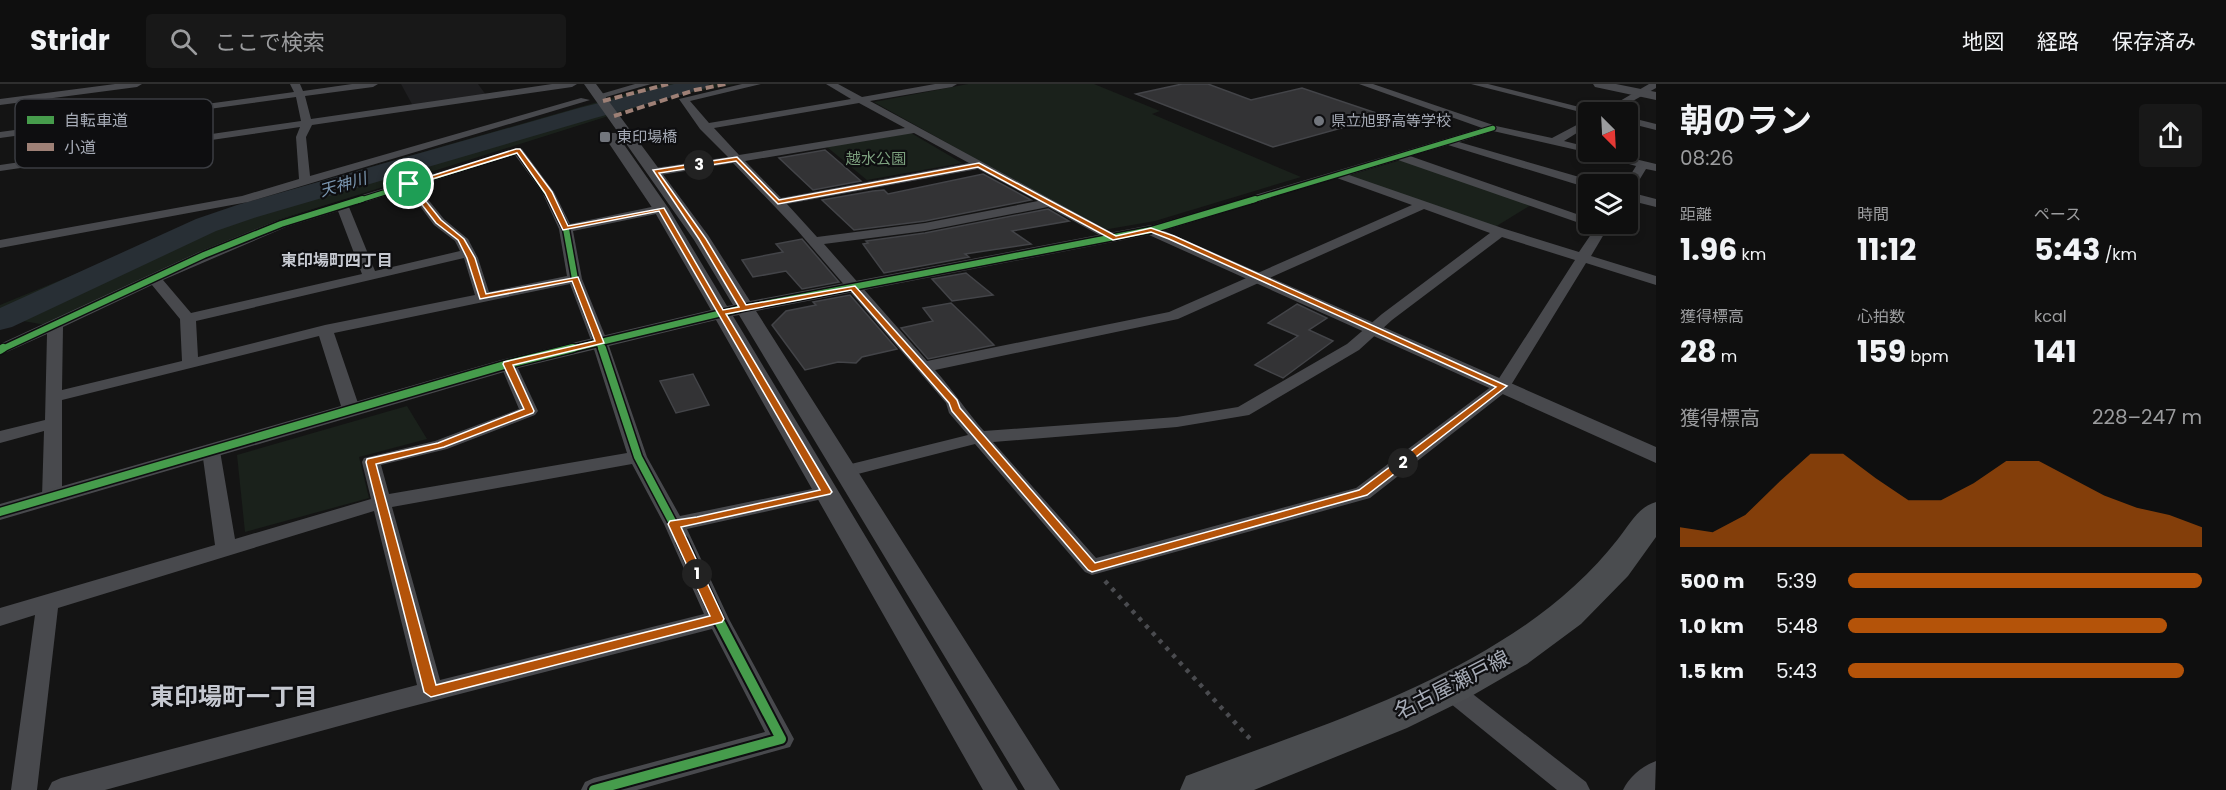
<!DOCTYPE html>
<html lang="ja">
<meta charset="utf-8">
<style>
:root{--surface:#0f0f0f;--page:#181818;--text:#f1f3f6;--muted:#9b9c9e;--line:#2f2f2f;--accent:#b45309}
body{margin:0;font-family:Poppins,"Noto Sans JP",sans-serif;background:var(--page);color:var(--text);height:100vh;display:flex;flex-direction:column;font-size:22px;white-space:nowrap}
*{box-sizing:border-box;margin:0}
p{font-size:20px;color:var(--muted)}
.icon{flex:none;width:33px;height:33px;fill:none;stroke:currentColor;stroke-width:2;stroke-linecap:round;stroke-linejoin:round}
.map{position:relative;flex:1;overflow:hidden}
.sheet{display:flex;flex-direction:column;background:var(--surface);width:570px}
.sheet>*{flex:none}
.needle{width:39px;rotate:156deg}
.controls{position:absolute;left:1578px;top:18px;display:grid;gap:12px}
.controls a{display:grid;place-items:center;width:60px;height:60px;border-radius:6px;background:var(--surface);box-shadow:0 3px 9px #0003,0 0 0 2px var(--line);font-size:30px}
.pin{position:absolute;display:grid;place-items:center;width:51px;height:51px;color:#fff;margin:-26px;border:3px solid #fff;border-radius:50%;box-shadow:0 2px 6px #0007}
.km{position:absolute;width:30px;height:30px;margin:-15px;border-radius:50%;background:#222;color:#fff;font-size:16px;line-height:30px;text-align:center}
.round{display:grid;place-items:center;flex:none;width:63px;height:63px;border-radius:6px;background:var(--page)}
.headline{display:flex;align-items:center;justify-content:space-between;height:102px;padding:0 24px}
h1{font-size:33px;font-weight:700;line-height:45px}
.stats{display:grid;grid-template-columns:repeat(3,1fr);gap:9px;height:102px;padding:6px 24px}
.stats div{display:grid;align-content:center}
.stats b{font-size:30px;font-weight:700}
.stats small{font-size:16px;font-weight:400}
.stats p{font-size:16px}
.chart{height:168px;padding:12px 24px}
.chart p{display:flex;justify-content:space-between}
.chart svg{width:100%;height:108px;margin-top:6px;fill:var(--accent);opacity:.7}
ul{padding:0 24px;list-style:none;font-size:20px}
li{display:grid;grid-template-columns:96px 72px 1fr;align-items:center;height:45px}
li i{height:15px;border-radius:8px;background:var(--accent)}
header{display:flex;align-items:center;gap:36px;box-sizing:border-box;height:84px;padding:0 30px;background:var(--surface);border-bottom:2px solid var(--line)}
header strong{font-size:28px}
nav{display:flex;gap:33px;margin-inline-start:auto;font-size:21px}
.search{width:420px;height:54px;background:var(--page);display:flex;align-items:center;gap:15px;box-sizing:border-box;padding:0 21px;border-radius:6px;color:var(--muted);font-size:22px}
main{display:flex;flex:1;min-height:0}
.map>svg:first-child{display:block}
.built{fill:#1e1e20}
.green{fill:#1a211b}
.lines{fill:none;stroke-linecap:round;stroke-linejoin:round}
.river{fill:#282f35;fill-rule:evenodd}
.building{fill:#333335;stroke:#434448;stroke-width:1.5}
.path{stroke:#4a4b4f;stroke-width:4.5;stroke-dasharray:4 6;stroke-linecap:butt}
.minor{fill:#48494d;fill-rule:evenodd}
.tertiary{fill:#48494d;fill-rule:evenodd}
.primary{fill:#4a4c4f;fill-rule:evenodd}
.quiet{stroke:#9e8076;stroke-width:4;stroke-dasharray:8 4;stroke-linecap:butt}
.cycleway-far3-casing{stroke:#0e0e10;stroke-width:7}
.cycleway-far2-casing{stroke:#0e0e10;stroke-width:9}
.cycleway-far1-casing{stroke:#0e0e10;stroke-width:11}
.cycleway-casing{stroke:#0e0e10;stroke-width:14}
.cycleway-far3{stroke:#469c4c;stroke-width:4.5}
.cycleway-far2{stroke:#469c4c;stroke-width:6}
.cycleway-far1{stroke:#469c4c;stroke-width:8}
.cycleway{stroke:#469c4c;stroke-width:10}
.route{fill:#b45309;stroke:#fff;stroke-width:1.5;fill-rule:evenodd}
.poi-dot{fill:#72767d;stroke:#0e0e10;stroke-width:2}
.labels{text-anchor:middle;stroke-width:4.5;stroke-linejoin:round;paint-order:stroke}
.far-poi-label{font-size:15px;fill:#a5aab5;stroke:#0e0e10;text-anchor:start}
.far-park-label{font-size:15px;fill:#7ca07e;stroke:#0e0e10}
.far-water-label{font-size:16px;font-style:italic;fill:#7b97b1;stroke:#0e0e10}
.far-neighbourhood-label{font-size:16px;font-weight:bold;fill:#c6c9d1;stroke:#0e0e10}
.near-street-label{font-size:21px;fill:#a5aab5;stroke:#0e0e10}
.near-neighbourhood-label{font-size:24px;font-weight:bold;fill:#c6c9d1;stroke:#0e0e10}
.key{fill:#0e0e10;stroke:#3b3d42;stroke-width:1.5}
.key-label{font-size:16px;fill:#a5aab5}
</style>
<header>
<strong>Stridr</strong>
<div class="search"><svg class="icon" aria-label="search" viewBox="0 0 24 24"><circle cx="10" cy="10" r="6"/><path d="M15 15l6 6"/></svg>ここで検索</div>
<nav><a>地図</a><a>経路</a><a>保存済み</a></nav>
</header>
<main>
<div class="map">
<svg width="1656" height="706" viewBox="0 0 1656 706">
<rect width="100%" height="100%" fill="#141414"/>
<!-- built -->
<polygon class="built" points="401,0 478,0 486,11 413,22"/>
<!-- green -->
<g class="green">
<polygon points="660,0 735,0 679,11 618,29 275,137 147,192 46,241 0,233 0,221 253,117"/>
<polygon points="968,0 1094,0 1160,27 1152,30 1301,93 1155,137 1103,146 874,18"/>
<polygon points="911,49 962,79 867,96 827,63"/>
<polygon points="1401,76 1531,121 1495,143 1347,92"/>
<polygon points="407,322 427,355 359,373 369,414 245,448 237,371"/>
</g>
<g class="lines">
<!-- river -->
<polygon class="river" points="674,0 709,0 706,4 595,34 257,133 216,147 12,243 0,246 0,224 196,135 237,121 579,24"/>
</g>
<!-- building -->
<g class="building">
<polygon points="1182,0 1208,0 1251,16 1302,4 1385,32 1273,63 1136,10"/>
<polygon points="825,66 831,71 861,97 813,106 779,74"/>
<polygon points="983,90 1031,116 925,137 854,146 822,116 873,107 884,106 888,110"/>
<polygon points="1048,125 1069,137 1012,147 1031,160 965,170 969,173 884,189 863,160 868,159 866,157 925,149"/>
<polygon points="802,155 839,198 802,205 786,187 753,193 742,176 783,168 776,160"/>
<polygon points="966,189 993,211 952,217 932,195"/>
<polygon points="850,211 897,265 862,273 856,279 838,278 805,286 772,241 786,227 816,221 813,218"/>
<polygon points="951,219 976,243 994,261 928,275 901,244 933,237 923,224"/>
<polygon points="1297,220 1327,234 1309,246 1333,257 1283,294 1255,281 1298,252 1268,239"/>
<polygon points="693,290 709,321 676,329 660,297"/>
</g>
<g class="lines">
<!-- path -->
<polyline class="path" points="1105,497 1252,657"/>
<!-- minor -->
<g class="minor">
<polygon points="115,0 142,0 137,3 0,21 0,15"/>
<polygon points="290,0 300,0 303,7 352,0 378,0 373,3 305,12 311,35 552,0 577,0 572,3 312,41 306,53 310,92 581,14 590,16 248,118 0,164 0,156 242,112 299,95 296,53 300,43 0,87 0,81 301,37 296,13 0,54 0,48 294,8"/>
<polygon points="635,0 651,0 599,15 594,12"/>
<path d="M742,0H761L690,17L709,39L851,15L826,0H838L862,13L935,0H957L952,3L870,17L1122,154L1120,157H1110L1048,123L925,147L824,160L927,277L1169,228L1412,121L1337,94L1156,149H1146L1144,146L1146,143L1482,44L1359,0H1373L1496,42L1552,54L1588,35V42L1564,57L1588,63V68H1606L1656,80V87L1646,85L1632,108H1629L1656,115V123L1628,116V100H1625L1636,82L1590,69L1493,47L1459,58L1593,97L1595,100L1585,103L1448,61L1410,72L1588,134V140H1593L1588,142L1398,76L1349,91L1505,145L1579,168L1598,140H1610L1591,172L1656,192V201L1586,179L1508,306L1370,414L1092,491L1085,488L975,360L846,393L839,391L837,387L839,383L968,351L949,329L946,319L797,146L733,79L655,92L649,88L655,84L728,73L700,45L679,15ZM859,19L905,44L739,71L714,44ZM914,49L969,79L781,114L745,77ZM978,85L1038,117L925,139L817,153L787,120ZM1424,125L1490,149L1382,230L1347,260L1238,323L1177,333L984,347C966,327 953,306 935,286L1178,235ZM1502,153L1575,176L1496,299L1356,404L1096,474L993,358L1177,343L1249,331L1359,266L1392,236Z"/>
<polygon points="1471,0 1488,0 1599,28 1588,30"/>
<polygon points="1649,0 1656,0 1656,4 1613,28 1601,28"/>
<polygon points="1628,33 1656,40 1656,46 1628,39"/>
<path d="M518,64L522,65L554,108L570,140L661,121L667,125L661,129L573,147L582,195L608,259L647,373L680,432L827,402L834,403L837,408L834,413L827,414L687,445L729,535L794,655L790,663L637,706H581L585,698L594,694L765,648L712,545L394,627L105,706H48L52,698L61,694L417,601L374,427L58,524L37,706H11L35,531L0,542V524L215,461L202,367L205,363H217L220,367L235,455L371,415L362,378L364,374L435,357L519,325L500,280L508,275L516,280L538,327L535,331L447,365L381,381L389,410L627,369L592,259L570,200L334,249L360,325L357,329H345L342,325L319,252L62,316V413L59,418L52,419L45,418L42,413L44,347L0,359V347L45,336L47,250L0,271V260L199,168L276,137ZM515,71L542,108L559,145L567,192L489,208L478,174L468,155L444,135L417,102ZM407,105L434,141L455,157L460,167L375,187L349,123ZM338,127L362,190L191,229L163,196L286,143ZM464,174L475,211L325,241L198,273L196,237ZM152,201L180,235L182,277L62,306L63,243ZM632,380L664,440L704,530L440,596L392,423Z"/>
<polygon points="1448,594 1456,597 1586,698 1590,706 1557,706 1440,611 1436,604 1440,597"/>
<path d="M1656,677L1655,706H1623C1629,693 1642,682 1656,677Z"/>
</g>
<!-- tertiary -->
<g class="tertiary">
<polygon points="584,0 596,0 708,151 750,217 1151,141 1656,363 1656,379 1149,151 756,227 1060,706 1025,706 739,231 733,232 1018,706 983,706 716,236 514,285 0,436 0,420 501,276 711,226 653,125 604,52 606,49 616,49 669,125 727,222 733,221 694,156"/>
<polygon points="1593,0 1616,0 1656,8 1656,16 1595,3"/>
</g>
<!-- primary -->
<path class="primary" d="M1656,418V453L1628,492L1581,540L1527,580L1468,614L1407,644L1254,706H1180L1186,692C1292,652 1403,618 1499,558C1544,531 1586,496 1618,455C1630,440 1638,423 1656,418Z"/>
<!-- quiet -->
<g class="quiet">
<polyline points="603,17 668,0"/>
<polyline points="614,32 695,6 726,0"/>
</g>
<defs>
<g id="cycleway-far3">
<polyline points="357,117 518,67 552,117"/>
<polyline points="1250,117 1493,44"/>
</g>
<g id="cycleway-far2">
<polyline points="551,115 566,145 575,195 602,266"/>
<polyline points="0,266 204,171 281,140 362,115"/>
<polyline points="567,266 743,224 1151,146 1255,115"/>
</g>
<g id="cycleway-far1">
<polyline points="602,264 638,373 683,458"/>
<polyline points="0,266 3,264"/>
<polyline points="0,428 508,280 573,264"/>
</g>
<polyline id="cycleway" points="594,706 781,655 718,535 682,457"/>
</defs>
<!-- cycleway-far3 casing -->
<use href="#cycleway-far3" class="cycleway-far3-casing"/>
<!-- cycleway-far2 casing -->
<use href="#cycleway-far2" class="cycleway-far2-casing"/>
<!-- cycleway-far1 casing -->
<use href="#cycleway-far1" class="cycleway-far1-casing"/>
<!-- cycleway casing -->
<use href="#cycleway" class="cycleway-casing"/>
<!-- cycleway-far3 -->
<use href="#cycleway-far3" class="cycleway-far3"/>
<!-- cycleway-far2 -->
<use href="#cycleway-far2" class="cycleway-far2"/>
<!-- cycleway-far1 -->
<use href="#cycleway-far1" class="cycleway-far1"/>
<!-- cycleway -->
<use href="#cycleway" class="cycleway"/>
</g>
<!-- route -->
<path class="route" d="M516,65H520L552,108L568,142L664,124L723,226L739,223L699,155L653,86L737,73L779,116L979,79L1116,152L1151,144L1174,152L1507,302L1367,411L1092,488L1088,486L952,327L949,319L851,206L726,230L832,408L830,410L681,443L724,535L722,538L431,613L424,608L366,378L367,375L438,359L524,325L503,280L504,278L595,257L572,197L480,215L467,174L458,156L436,139L406,100ZM517,69L545,109L563,146L659,127L820,406L697,433L670,437L668,440L710,532L436,601L376,380L444,363L533,329L534,327L513,281L604,259L578,193L486,210L475,174L464,155L441,136L413,101ZM736,77L778,120L978,83L1113,156L1151,148L1169,155L1496,303L1359,406L1095,479L960,324L957,316L855,202L746,221L706,155L659,89Z"/>
<!-- markers -->
<g class="poi-dot">
<circle cx="1319" cy="37" r="6"/>
<rect x="599" y="47" width="12" height="12" rx="3"/>
</g>
<g class="labels">
<!-- far-poi labels -->
<g class="far-poi-label">
<text x="1331" y="42">県立旭野高等学校</text>
<text x="617" y="58">東印場橋</text>
</g>
<!-- far-park labels -->
<g class="far-park-label">
<text x="876" y="80">越水公園</text>
</g>
<!-- far-water labels -->
<g class="far-water-label">
<text transform="translate(343 100) rotate(-16)" y="6">天神川</text>
</g>
<!-- far-neighbourhood labels -->
<g class="far-neighbourhood-label">
<text x="337" y="182">東印場町四丁目</text>
</g>
<!-- near-street labels -->
<g class="near-street-label">
<text transform="translate(1452 601) rotate(-27)" y="7">名古屋瀬戸線</text>
</g>
<!-- near-neighbourhood labels -->
<g class="near-neighbourhood-label">
<text x="234" y="621">東印場町一丁目</text>
</g>
</g>
<!-- legend -->
<rect x="15" y="15" width="198" height="69" rx="9" class="key"/>
<rect x="27" y="32" width="27" height="8" fill="#469c4c"/>
<rect x="27" y="59" width="27" height="8" fill="#9e8076"/>
<g class="key-label">
<text x="64" y="42">自転車道</text>
<text x="64" y="69">小道</text>
</g>
</svg>
<div class="controls">
<a><svg class="needle" viewBox="-14 -14 28 28"><path d="M0-13l5 13h-10z" fill="#e53935"/><path d="M0 13l5-13h-10z" fill="#9b9c9e"/></svg></a>
<a><svg class="icon" aria-label="layers" viewBox="0 0 24 24"><path d="M12 4l9 5-9 5-9-5zM3 14l9 5 9-5"/></svg></a>
</div>
<div class="pin" style="left:409px;top:100px;background:#1e9e55"><svg class="icon" aria-label="arrive" viewBox="0 0 24 24"><path d="M6 21V4h12l-3 4 3 4H6"/></svg></div>
<b class="km" style="left:697px;top:490px">1</b>
<b class="km" style="left:1403px;top:379px">2</b>
<b class="km" style="left:699px;top:81px">3</b>
</div>
<section class="sheet">
<div class="headline"><div><h1>朝のラン</h1><p>08:26</p></div><a class="round"><svg class="icon" aria-label="share" viewBox="0 0 24 24"><path d="M12 15V3M7 8l5-5 5 5M5 13v7h14v-7"/></svg></a></div>
<div class="stats">
<div><p>距離</p><b>1.96<small> km</small></b></div>
<div><p>時間</p><b>11:12</b></div>
<div><p>ペース</p><b>5:43<small> /km</small></b></div>
</div>
<div class="stats">
<div><p>獲得標高</p><b>28<small> m</small></b></div>
<div><p>心拍数</p><b>159<small> bpm</small></b></div>
<div><p>kcal</p><b>141</b></div>
</div>
<div class="chart"><p><span>獲得標高</span>228–247 m</p>
<svg viewBox="0 0 160 44" preserveAspectRatio="none"><path d="M0 44V36L10 38L20 31L30 18L40 6L50 6L60 16L70 25L80 25L90 18L100 9L110 9L120 16L130 23L140 28L150 31L160 36V44z"/></svg>
</div>
<ul>
<li><b>500 m</b>5:39<i style="width:100%"></i></li>
<li><b>1.0 km</b>5:48<i style="width:90%"></i></li>
<li><b>1.5 km</b>5:43<i style="width:95%"></i></li>
</ul>
</section>
</main>
